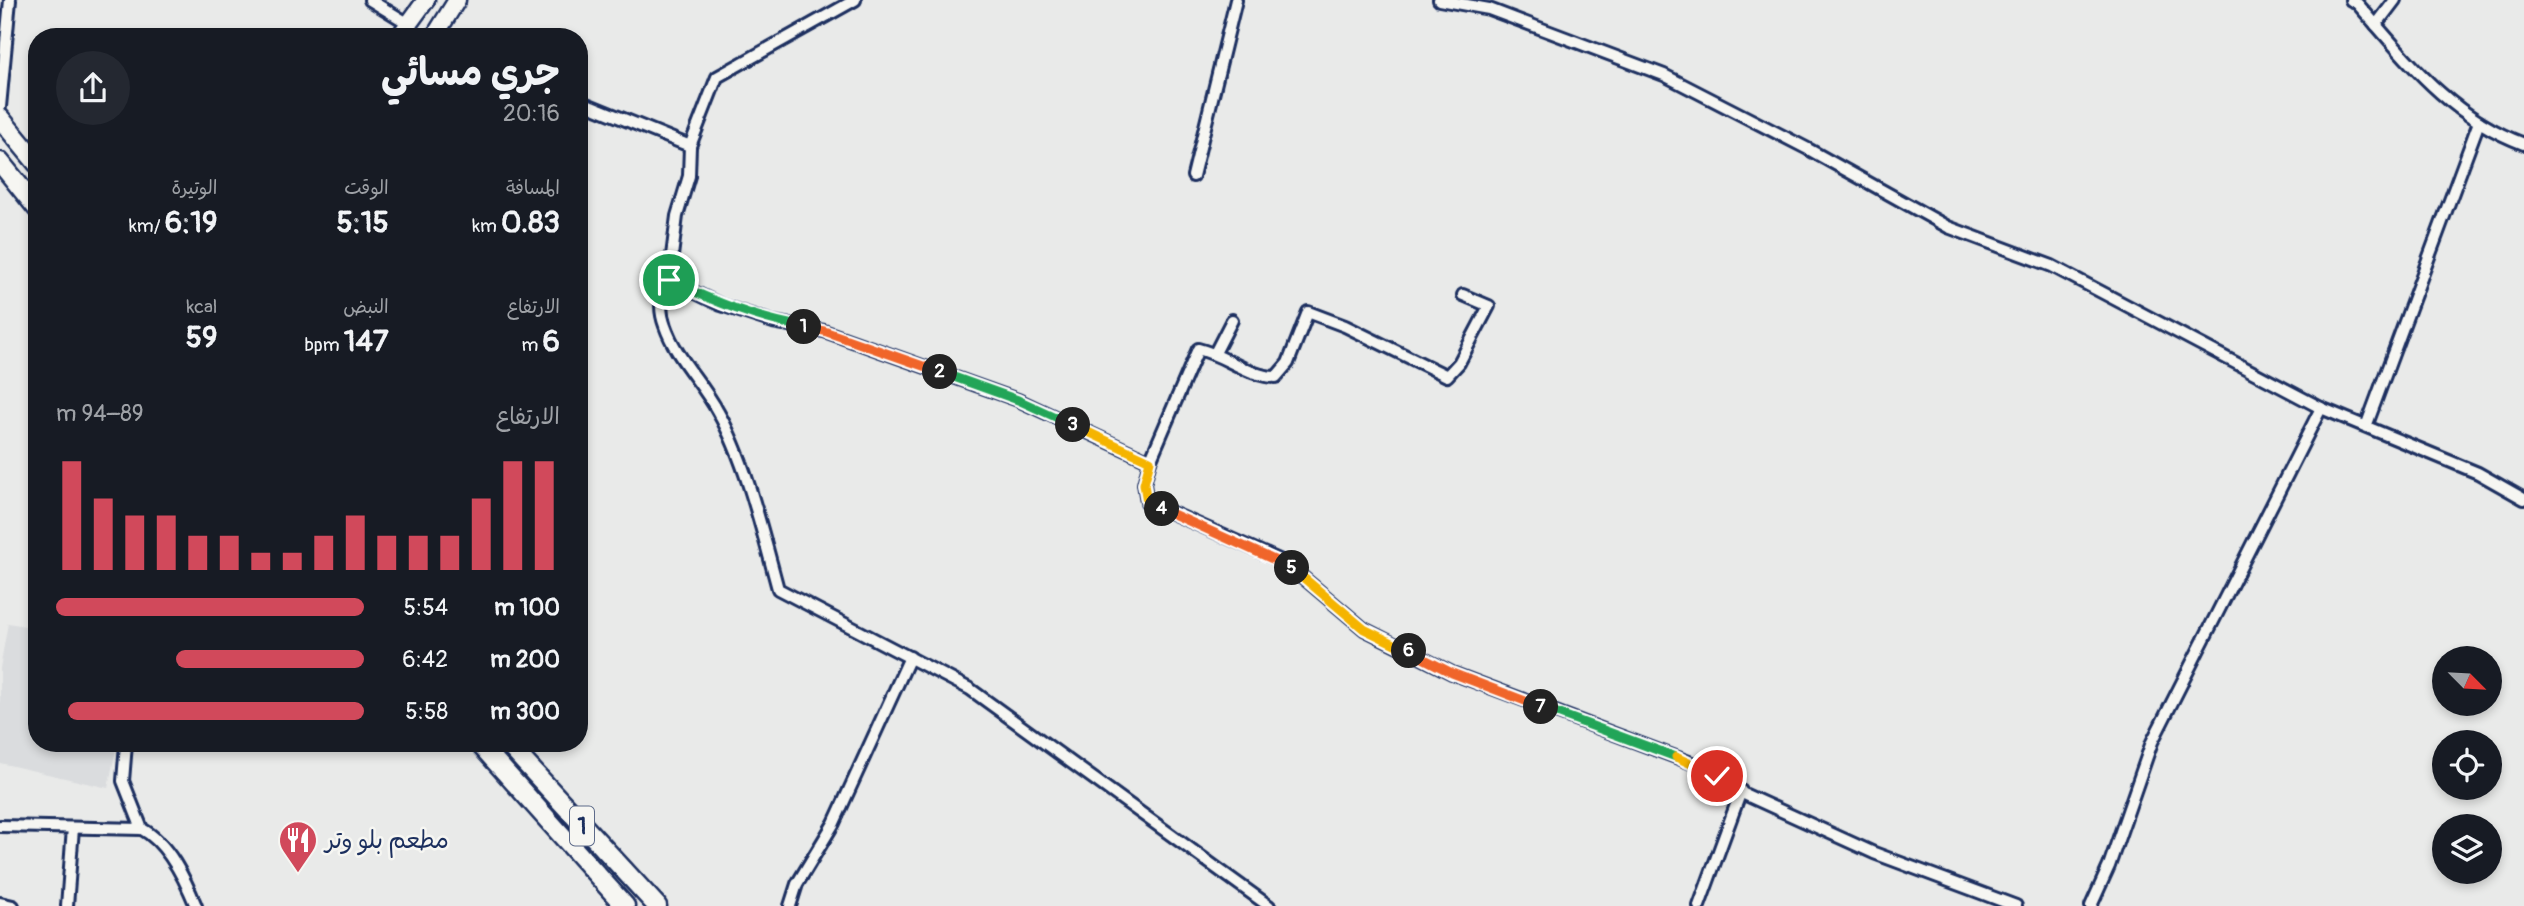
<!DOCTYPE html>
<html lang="ar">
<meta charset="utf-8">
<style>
:root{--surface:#171b24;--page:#242831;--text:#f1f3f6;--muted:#9ea1a6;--accent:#d1495b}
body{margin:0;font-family:Pangolin,"Playpen Sans Arabic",sans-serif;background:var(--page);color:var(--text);direction:rtl;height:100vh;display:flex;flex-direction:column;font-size:26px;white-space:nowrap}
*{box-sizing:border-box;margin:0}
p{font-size:23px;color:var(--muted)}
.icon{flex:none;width:38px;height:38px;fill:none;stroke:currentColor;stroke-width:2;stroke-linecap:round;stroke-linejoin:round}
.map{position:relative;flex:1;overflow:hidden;direction:ltr}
.drawer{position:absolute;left:28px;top:28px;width:560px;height:724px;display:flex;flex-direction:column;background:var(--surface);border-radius:28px;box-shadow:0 4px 10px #0003;direction:rtl}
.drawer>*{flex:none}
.needle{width:46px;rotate:114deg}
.fabs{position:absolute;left:2432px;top:646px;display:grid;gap:14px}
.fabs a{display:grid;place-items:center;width:70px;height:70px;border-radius:50%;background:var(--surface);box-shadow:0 4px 10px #0003;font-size:35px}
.pin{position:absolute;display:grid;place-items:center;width:60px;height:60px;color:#fff;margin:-30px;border:4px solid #fff;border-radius:50%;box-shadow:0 2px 7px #0007}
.km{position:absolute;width:35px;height:35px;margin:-18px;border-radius:50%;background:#222;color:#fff;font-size:19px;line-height:35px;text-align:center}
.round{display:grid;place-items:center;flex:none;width:74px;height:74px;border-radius:37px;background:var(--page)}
.head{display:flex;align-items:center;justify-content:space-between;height:119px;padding:0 28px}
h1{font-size:38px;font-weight:700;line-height:52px}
.figures{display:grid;grid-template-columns:repeat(3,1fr);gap:10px;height:119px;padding:7px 28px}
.figures div{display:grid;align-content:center}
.figures b{font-size:30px;font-weight:700}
.figures small{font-size:19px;font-weight:400}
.figures p{font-size:19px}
.chart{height:196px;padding:14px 28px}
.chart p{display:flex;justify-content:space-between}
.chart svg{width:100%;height:126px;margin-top:7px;stroke:var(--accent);stroke-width:6}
ul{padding:0 28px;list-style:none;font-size:23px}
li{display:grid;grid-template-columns:112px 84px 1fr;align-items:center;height:52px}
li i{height:18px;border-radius:9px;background:var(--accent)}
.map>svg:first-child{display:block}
.built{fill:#dadcde}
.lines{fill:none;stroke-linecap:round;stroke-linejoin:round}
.street-casing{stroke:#1b2f5e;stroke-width:16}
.secondary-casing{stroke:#1b2f5e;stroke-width:21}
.primary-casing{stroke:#1b2f5e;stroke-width:23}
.street{stroke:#f6f6f2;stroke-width:10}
.secondary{stroke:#f6f6f2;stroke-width:16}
.primary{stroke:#f6f6f2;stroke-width:18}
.split-1-casing{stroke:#fff;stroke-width:14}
.split-2-casing{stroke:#fff;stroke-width:14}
.split-3-casing{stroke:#fff;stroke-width:14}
.split-4-casing{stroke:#fff;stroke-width:14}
.split-5-casing{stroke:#fff;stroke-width:14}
.split-6-casing{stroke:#fff;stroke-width:14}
.split-7-casing{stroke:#fff;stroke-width:14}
.split-8-casing{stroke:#fff;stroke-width:14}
.split-9-casing{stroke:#fff;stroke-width:14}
.split-1{stroke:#22a559;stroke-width:9}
.split-2{stroke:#f0652b;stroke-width:9}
.split-3{stroke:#22a559;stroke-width:9}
.split-4{stroke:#f5b400;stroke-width:9}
.split-5{stroke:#f0652b;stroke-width:9}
.split-6{stroke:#f5b400;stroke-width:9}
.split-7{stroke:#f0652b;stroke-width:9}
.split-8{stroke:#22a559;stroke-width:9}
.split-9{stroke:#f5b400;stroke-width:9}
.labels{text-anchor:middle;stroke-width:5;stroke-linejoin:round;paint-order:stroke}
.shield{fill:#f6f6f2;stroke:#5d6b8a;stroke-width:2}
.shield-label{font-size:23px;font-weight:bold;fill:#1b2f5e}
.poi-label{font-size:24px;fill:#1b2f5e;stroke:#f6f6f2;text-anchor:start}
</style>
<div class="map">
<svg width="2524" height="906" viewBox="0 0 2524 906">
<rect width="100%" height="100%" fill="#e9eae9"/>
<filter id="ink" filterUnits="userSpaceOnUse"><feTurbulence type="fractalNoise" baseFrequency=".0143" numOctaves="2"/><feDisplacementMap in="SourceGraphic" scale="14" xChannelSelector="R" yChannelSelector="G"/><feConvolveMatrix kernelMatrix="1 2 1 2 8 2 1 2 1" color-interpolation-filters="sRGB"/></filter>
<g filter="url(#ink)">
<!-- built -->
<polygon class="built" points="8,623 37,628 37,744 117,744 108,788 0,763 0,668"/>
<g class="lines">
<defs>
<g id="street">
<polyline points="370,0 409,24"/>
<polyline points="855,0 717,77 690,146 689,176 677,216 669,280 721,305 773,322 824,331 1018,400 1150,461 1144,484 1147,502 1286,563 1364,629 1452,673 1705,768 1733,789 1874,853 2016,906"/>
<polyline points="1439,0 1489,9 1664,75 1808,149 1948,227 2052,266 2321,408 2478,473 2524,499"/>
<path d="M2351,0L2356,2C2407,60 2450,117 2524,144"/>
<polyline points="2376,25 2395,0"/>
<polyline points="579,101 690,146"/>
<polyline points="0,107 10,0"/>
<polyline points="1193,176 1236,0"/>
<path d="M669,280C660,294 659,310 665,326C676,358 702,382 718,412C746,461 763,534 778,589L970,689L1269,906"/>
<polyline points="1215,353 1232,320"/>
<polyline points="2367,424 2479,122"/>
<path d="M1150,461L1198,349C1225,355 1249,377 1276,377L1288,363L1308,312L1345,326L1447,376L1459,363L1489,306L1463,295"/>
<path d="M126,744L123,781L142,829C168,843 185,879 196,906"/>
<polyline points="0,826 142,829"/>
<polyline points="0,903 13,906"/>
<polyline points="67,906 73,828"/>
<polyline points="790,906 797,884 834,823 910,657"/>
<polyline points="1699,906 1741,791"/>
<polyline points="2091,906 2109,866 2152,742 2321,408"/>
</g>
<g id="secondary">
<polyline points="399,37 426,0"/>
<polyline points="434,37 457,0"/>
</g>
<g id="primary">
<polyline points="0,118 37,163"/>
<polyline points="0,162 37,208"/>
<polyline points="480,744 625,906"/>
<polyline points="508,744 657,906"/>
</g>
</defs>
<!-- street casing -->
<use href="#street" class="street-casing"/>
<!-- secondary casing -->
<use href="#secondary" class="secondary-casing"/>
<!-- primary casing -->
<use href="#primary" class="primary-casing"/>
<!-- street -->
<use href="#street" class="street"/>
<!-- secondary -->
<use href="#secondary" class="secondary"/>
<!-- primary -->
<use href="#primary" class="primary"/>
</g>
</g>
<g class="lines" filter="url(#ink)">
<defs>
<path id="split-1" d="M669,280C713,301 756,319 804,327"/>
<polyline id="split-2" points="804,327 824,331 940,372"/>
<polyline id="split-3" points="940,372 1018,400 1073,425"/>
<polyline id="split-4" points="1073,425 1150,461 1144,484 1147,502 1162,509"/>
<polyline id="split-5" points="1162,509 1292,568"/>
<polyline id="split-6" points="1292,568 1364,629 1409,651"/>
<polyline id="split-7" points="1409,651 1452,673 1541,707"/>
<polyline id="split-8" points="1541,707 1676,757"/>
<polyline id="split-9" points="1676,757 1717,776"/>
</defs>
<!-- split-1 casing -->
<use href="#split-1" class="split-1-casing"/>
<!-- split-2 casing -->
<use href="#split-2" class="split-2-casing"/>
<!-- split-3 casing -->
<use href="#split-3" class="split-3-casing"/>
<!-- split-4 casing -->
<use href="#split-4" class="split-4-casing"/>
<!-- split-5 casing -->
<use href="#split-5" class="split-5-casing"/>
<!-- split-6 casing -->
<use href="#split-6" class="split-6-casing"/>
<!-- split-7 casing -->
<use href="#split-7" class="split-7-casing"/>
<!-- split-8 casing -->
<use href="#split-8" class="split-8-casing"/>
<!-- split-9 casing -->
<use href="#split-9" class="split-9-casing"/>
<!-- split-1 -->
<use href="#split-1" class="split-1"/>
<!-- split-2 -->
<use href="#split-2" class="split-2"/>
<!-- split-3 -->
<use href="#split-3" class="split-3"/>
<!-- split-4 -->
<use href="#split-4" class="split-4"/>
<!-- split-5 -->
<use href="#split-5" class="split-5"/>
<!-- split-6 -->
<use href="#split-6" class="split-6"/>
<!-- split-7 -->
<use href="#split-7" class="split-7"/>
<!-- split-8 -->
<use href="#split-8" class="split-8"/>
<!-- split-9 -->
<use href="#split-9" class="split-9"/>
</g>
<!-- icons -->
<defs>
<symbol id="restaurant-pin" viewBox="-11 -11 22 30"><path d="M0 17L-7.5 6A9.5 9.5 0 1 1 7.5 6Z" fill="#d1495b" stroke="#f6f6f2"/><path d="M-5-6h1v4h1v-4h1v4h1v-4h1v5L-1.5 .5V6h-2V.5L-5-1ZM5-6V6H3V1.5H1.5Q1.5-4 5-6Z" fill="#fff"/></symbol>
</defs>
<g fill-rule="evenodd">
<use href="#restaurant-pin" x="276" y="818" width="44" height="60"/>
</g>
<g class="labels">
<!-- shield labels -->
<rect class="shield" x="570" y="806.5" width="24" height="39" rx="5"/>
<g class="shield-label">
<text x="582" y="834">1</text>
</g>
<!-- poi labels -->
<g class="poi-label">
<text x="325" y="848">مطعم بلو وتر</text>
</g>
</g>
</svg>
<div class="fabs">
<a><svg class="needle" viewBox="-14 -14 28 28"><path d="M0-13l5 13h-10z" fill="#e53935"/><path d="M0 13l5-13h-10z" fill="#9ea1a6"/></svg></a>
<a><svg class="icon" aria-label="locate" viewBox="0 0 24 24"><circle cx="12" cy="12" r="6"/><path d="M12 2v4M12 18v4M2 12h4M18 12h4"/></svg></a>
<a><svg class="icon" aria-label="layers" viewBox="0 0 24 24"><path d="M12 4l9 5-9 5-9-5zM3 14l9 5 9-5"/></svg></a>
</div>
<div class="pin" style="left:669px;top:280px;background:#1e9e55"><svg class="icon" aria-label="arrive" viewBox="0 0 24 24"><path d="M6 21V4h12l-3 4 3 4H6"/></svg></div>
<div class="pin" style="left:1717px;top:776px;background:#d93025"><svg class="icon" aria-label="check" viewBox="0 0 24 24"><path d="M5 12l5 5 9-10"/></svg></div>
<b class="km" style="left:804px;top:327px">1</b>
<b class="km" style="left:940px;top:372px">2</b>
<b class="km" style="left:1073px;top:425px">3</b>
<b class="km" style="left:1162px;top:509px">4</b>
<b class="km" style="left:1292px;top:568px">5</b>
<b class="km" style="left:1409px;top:651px">6</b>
<b class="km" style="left:1541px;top:707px">7</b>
<section class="drawer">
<div class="head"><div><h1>جري مسائي</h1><p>20:16</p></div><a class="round"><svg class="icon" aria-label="share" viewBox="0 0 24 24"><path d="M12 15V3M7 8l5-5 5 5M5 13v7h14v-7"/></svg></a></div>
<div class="figures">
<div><p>المسافة</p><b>0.83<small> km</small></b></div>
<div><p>الوقت</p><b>5:15</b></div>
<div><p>الوتيرة</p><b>6:19<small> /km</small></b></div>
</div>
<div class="figures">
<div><p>الارتفاع</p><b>6<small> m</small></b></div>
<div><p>النبض</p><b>147<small> bpm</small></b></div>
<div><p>kcal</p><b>59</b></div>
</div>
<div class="chart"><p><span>الارتفاع</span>89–94 m</p>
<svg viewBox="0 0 160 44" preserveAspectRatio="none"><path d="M5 44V6M15 44V19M25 44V25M35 44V25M45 44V32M55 44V32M65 44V38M75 44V38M85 44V32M95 44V25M105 44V32M115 44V32M125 44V32M135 44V19M145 44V6M155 44V6"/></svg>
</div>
<ul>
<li><b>100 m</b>5:54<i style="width:100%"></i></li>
<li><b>200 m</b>6:42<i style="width:61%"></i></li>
<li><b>300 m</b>5:58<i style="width:96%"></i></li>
</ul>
</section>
</div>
